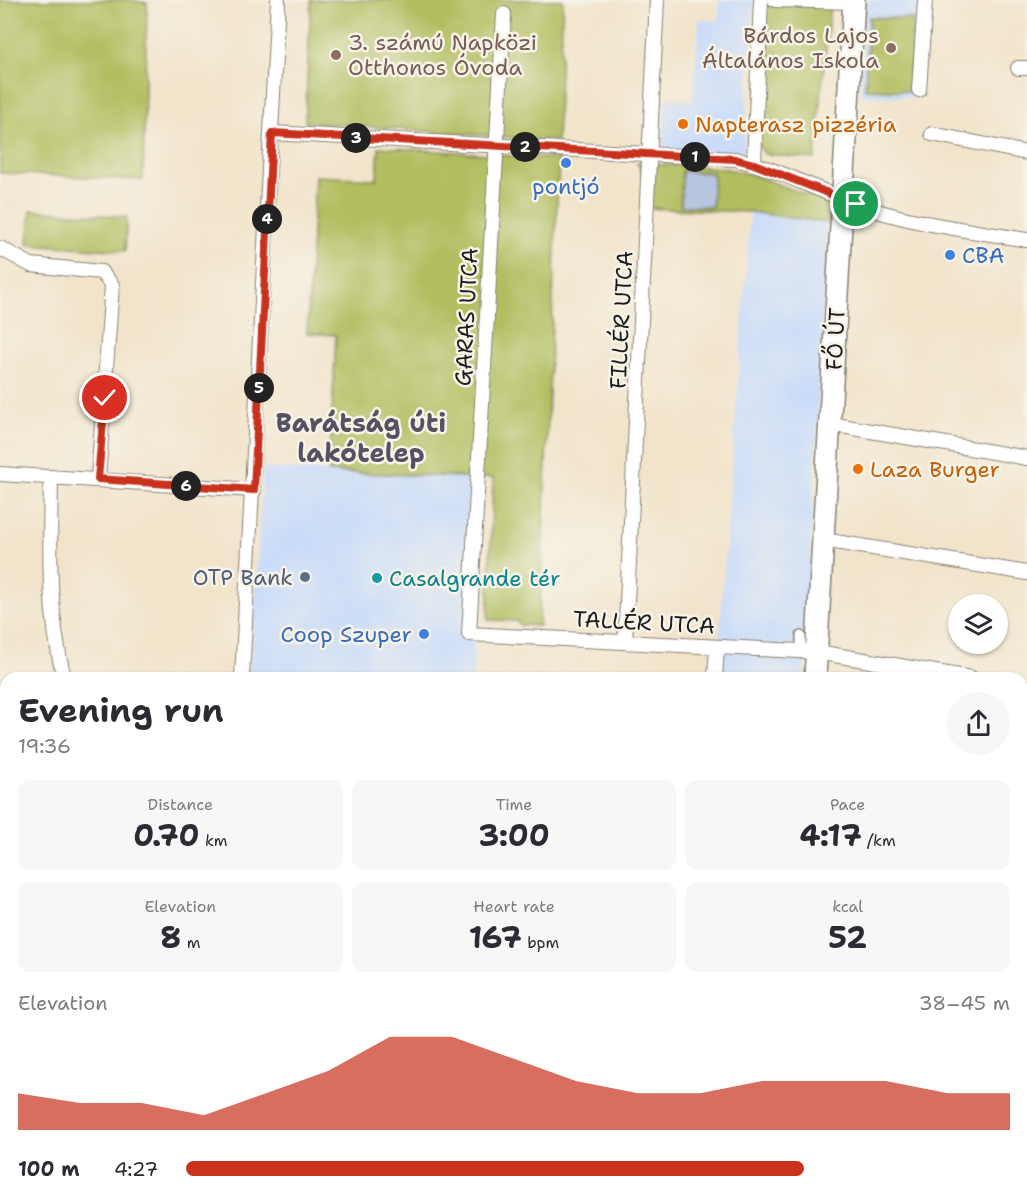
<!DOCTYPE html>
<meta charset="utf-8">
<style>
:root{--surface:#fff;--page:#f7f7f7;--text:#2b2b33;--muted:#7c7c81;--accent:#c8321e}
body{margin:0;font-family:"Shantell Sans",sans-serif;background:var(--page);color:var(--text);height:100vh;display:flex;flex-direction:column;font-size:22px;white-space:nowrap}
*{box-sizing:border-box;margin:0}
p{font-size:20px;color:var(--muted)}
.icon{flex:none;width:33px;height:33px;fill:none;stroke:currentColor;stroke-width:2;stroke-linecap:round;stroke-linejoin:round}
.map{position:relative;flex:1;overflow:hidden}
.side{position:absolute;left:0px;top:672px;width:1028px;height:532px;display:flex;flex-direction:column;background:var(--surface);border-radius:18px 18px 0 0;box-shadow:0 2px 4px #0004}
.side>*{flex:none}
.fabs{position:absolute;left:948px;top:594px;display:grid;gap:12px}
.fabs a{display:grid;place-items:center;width:60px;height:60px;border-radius:50%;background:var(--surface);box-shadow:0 2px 4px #0004;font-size:30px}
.pin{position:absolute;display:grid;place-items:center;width:51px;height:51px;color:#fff;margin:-26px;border:3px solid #fff;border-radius:50%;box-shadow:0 2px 6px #0007}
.km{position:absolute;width:30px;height:30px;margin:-15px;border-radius:50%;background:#222;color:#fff;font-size:16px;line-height:30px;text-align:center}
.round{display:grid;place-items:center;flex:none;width:63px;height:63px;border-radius:32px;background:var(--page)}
.head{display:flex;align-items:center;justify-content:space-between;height:102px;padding:0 18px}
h1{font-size:33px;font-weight:700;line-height:45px}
.figures{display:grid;grid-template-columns:repeat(3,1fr);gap:9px;height:102px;padding:6px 18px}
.figures div{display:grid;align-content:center;border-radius:12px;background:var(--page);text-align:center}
.figures b{font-size:30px;font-weight:700}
.figures small{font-size:16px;font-weight:400}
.figures p{font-size:16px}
.chart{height:168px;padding:12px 18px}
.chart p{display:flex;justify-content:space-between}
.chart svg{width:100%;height:108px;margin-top:6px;fill:var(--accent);opacity:.7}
ul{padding:0 18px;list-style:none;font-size:20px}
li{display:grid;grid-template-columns:96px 72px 1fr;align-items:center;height:45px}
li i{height:15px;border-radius:8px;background:var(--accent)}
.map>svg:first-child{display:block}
.built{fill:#cadcf9}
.industrial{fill:#b7c5de}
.green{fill:#b1bd5f;stroke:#666c3e;stroke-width:1.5;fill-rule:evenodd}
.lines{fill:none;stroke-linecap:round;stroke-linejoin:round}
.pedestrian-casing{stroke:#878074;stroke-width:12}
.minor-casing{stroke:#878074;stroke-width:16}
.primary-casing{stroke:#878074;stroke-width:24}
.pedestrian{stroke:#fff;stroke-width:9}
.minor{stroke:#fff;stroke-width:14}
.primary{stroke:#fff;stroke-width:21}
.route-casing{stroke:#fff;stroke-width:12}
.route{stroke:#c8321e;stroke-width:8}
.education-dot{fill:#8d6e63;stroke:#f7f3e8;stroke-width:2}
.food-dot{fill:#e8710a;stroke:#f7f3e8;stroke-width:2}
.shop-dot{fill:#3f7fe0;stroke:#f7f3e8;stroke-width:2}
.service-dot{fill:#5c6f8a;stroke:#f7f3e8;stroke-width:2}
.culture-dot{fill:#0f9aa8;stroke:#f7f3e8;stroke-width:2}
.labels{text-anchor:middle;stroke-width:5;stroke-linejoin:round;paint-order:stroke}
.education-label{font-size:22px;fill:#785e54;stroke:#f7f3e8;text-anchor:end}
.food-label{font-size:22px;fill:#c56008;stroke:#f7f3e8;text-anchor:start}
.shop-label{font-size:22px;fill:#366cbe;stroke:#f7f3e8}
.street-label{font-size:22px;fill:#1c1c1c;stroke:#f7f3e8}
.service-label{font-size:22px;fill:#4e5e75;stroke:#f7f3e8;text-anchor:end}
.culture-label{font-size:22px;fill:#0d838f;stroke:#f7f3e8;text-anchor:start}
.quarter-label{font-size:26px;font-weight:bold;fill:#575063;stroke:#f7f3e8}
</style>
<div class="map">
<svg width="1027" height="1204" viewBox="0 0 1027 1204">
<rect width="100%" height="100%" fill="#f7f3e8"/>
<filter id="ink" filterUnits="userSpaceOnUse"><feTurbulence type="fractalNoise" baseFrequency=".0167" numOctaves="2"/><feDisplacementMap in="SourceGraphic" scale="12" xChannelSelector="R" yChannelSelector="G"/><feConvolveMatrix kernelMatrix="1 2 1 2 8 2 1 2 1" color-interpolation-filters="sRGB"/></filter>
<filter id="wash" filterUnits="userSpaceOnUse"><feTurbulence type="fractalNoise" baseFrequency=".008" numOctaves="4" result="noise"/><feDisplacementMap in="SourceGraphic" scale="24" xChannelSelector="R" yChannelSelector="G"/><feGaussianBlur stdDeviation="1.35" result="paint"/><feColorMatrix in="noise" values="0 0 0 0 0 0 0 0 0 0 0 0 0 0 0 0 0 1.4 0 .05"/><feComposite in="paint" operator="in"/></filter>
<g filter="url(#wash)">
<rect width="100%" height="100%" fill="#f2e4cb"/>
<!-- built -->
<g class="built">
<polygon points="719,0 754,0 744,152 662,149 666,99 693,101 699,19 719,21"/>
<polygon points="865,0 921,0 917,97 860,96"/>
<polygon points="753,175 829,203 804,678 708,678 709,659 719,640"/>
<polygon points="263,468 480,478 473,678 249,678"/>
<rect x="670" y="1199" width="105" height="5"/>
</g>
<!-- industrial -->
<polygon class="industrial" points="682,171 713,172 712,207 681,206"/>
<!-- green -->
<g class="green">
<polygon points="0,0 130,0 147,3 143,180 0,173"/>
<polygon points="311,0 563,0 557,141 305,122"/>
<polygon points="763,3 830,5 815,159 765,154 755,142"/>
<polygon points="869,17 913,19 909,91 865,89"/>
<polygon points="379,147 559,159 539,626 520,625 517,621 488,620 493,478 329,472 336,335 307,333 315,176 377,179"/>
<path d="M637,163L723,168L753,175L829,203L828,223L750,212L643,208L644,175ZM682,171L713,173L712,207L681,206Z"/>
<polygon points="31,210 127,217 125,251 28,244"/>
<polygon points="0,1121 6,1157 6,1198 13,1199 14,1204 0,1204"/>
<polygon points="435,1199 680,1199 679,1204 442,1204"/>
</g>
</g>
<g filter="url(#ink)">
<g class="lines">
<defs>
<polyline id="pedestrian" points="801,651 801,636"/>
<g id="minor">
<polyline points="775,0 854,2"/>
<polyline points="504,14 469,634 817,652 971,678"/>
<polyline points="1018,68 1027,68"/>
<polyline points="919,90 925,0"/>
<path d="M272,133L735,159C777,168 816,190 856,204C911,224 969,230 1027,240"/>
<polyline points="932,134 1027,153"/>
<polyline points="754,163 761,0"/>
<polyline points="0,248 31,265 101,272 112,285 98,479"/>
<polyline points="830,424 1027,458"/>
<polyline points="0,474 254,490"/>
<path d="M51,477C50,546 47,610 64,678"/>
<polyline points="823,540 1027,573"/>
<polyline points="625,642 657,0"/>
<polyline points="242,678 278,0"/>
<polyline points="715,678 717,647"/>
<polyline points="1022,687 1027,688"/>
<polyline points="0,723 6,722"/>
<polyline points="1022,787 1027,788"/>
<polyline points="1022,896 1027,897"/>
<polyline points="0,930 6,930"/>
<polyline points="1022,1007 1027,1008"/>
<polyline points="0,1028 6,1031"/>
<polyline points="1022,1124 1027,1125"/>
<polyline points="56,1198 56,1204"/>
<polyline points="367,1198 374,1204"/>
<polyline points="651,1198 657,1204"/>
<polyline points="679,1204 680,1198"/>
</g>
<g id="primary">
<polyline points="815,678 854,0"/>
<polyline points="785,1204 786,1198"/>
</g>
</defs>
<!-- pedestrian casing -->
<use href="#pedestrian" class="pedestrian-casing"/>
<!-- minor casing -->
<use href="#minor" class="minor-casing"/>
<!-- primary casing -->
<use href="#primary" class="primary-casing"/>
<!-- pedestrian -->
<use href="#pedestrian" class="pedestrian"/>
<!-- minor -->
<use href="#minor" class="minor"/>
<!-- primary -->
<use href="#primary" class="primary"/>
</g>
</g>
<g class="lines" filter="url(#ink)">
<defs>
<polyline id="route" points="105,398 98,479 254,490 272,133 735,159 754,164 856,204"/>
</defs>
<!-- route casing -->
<use href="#route" class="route-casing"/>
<!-- route -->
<use href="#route" class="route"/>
</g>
<!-- markers -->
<g class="education-dot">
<circle cx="891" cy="48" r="6"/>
<circle cx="336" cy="55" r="6"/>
</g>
<g class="food-dot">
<circle cx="683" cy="124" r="6"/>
<circle cx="858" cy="469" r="6"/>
</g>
<g class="shop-dot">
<circle cx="566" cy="163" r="6"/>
<circle cx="950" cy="255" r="6"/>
<circle cx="424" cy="634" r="6"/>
</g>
<circle class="service-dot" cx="305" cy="577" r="6"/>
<circle class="culture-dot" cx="377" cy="578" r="6"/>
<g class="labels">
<!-- education labels -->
<g class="education-label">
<text x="879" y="43">Bárdos Lajos<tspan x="879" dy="25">Általános Iskola</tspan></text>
<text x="348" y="50" text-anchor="start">3. számú Napközi<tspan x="348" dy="25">Otthonos Óvoda</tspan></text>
</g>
<!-- food labels -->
<g class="food-label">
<text x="695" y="132">Napterasz pizzéria</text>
<text x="870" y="477">Laza Burger</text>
</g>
<!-- shop labels -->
<g class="shop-label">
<text x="566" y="194">pontjó</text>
<text x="962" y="263" text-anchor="start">CBA</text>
<text x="412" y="642" text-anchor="end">Coop Szuper</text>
</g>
<!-- street labels -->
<g class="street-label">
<text transform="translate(466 317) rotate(-87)" y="8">GARAS UTCA</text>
<text transform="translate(621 320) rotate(-87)" y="8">FILLÉR UTCA</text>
<text transform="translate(835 339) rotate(-87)" y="8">FŐ ÚT</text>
<text transform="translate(644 622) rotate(3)" y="8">TALLÉR UTCA</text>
</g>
<!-- service labels -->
<g class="service-label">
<text x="293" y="585">OTP Bank</text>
</g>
<!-- culture labels -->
<g class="culture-label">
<text x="389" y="586">Casalgrande tér</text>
</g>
<!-- quarter labels -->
<g class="quarter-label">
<text x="361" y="432">Barátság úti<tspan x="361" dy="30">lakótelep</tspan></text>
</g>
</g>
</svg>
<div class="fabs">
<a><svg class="icon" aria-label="layers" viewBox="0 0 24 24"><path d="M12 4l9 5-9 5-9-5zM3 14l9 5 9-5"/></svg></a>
</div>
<div class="pin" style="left:856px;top:204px;background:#1e9e55"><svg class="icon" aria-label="arrive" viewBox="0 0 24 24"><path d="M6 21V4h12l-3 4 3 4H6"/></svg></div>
<div class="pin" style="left:105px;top:398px;background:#d93025"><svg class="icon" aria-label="check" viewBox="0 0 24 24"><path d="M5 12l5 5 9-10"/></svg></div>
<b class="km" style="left:695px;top:157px">1</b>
<b class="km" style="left:525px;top:147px">2</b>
<b class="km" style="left:356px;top:138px">3</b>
<b class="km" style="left:267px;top:219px">4</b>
<b class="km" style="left:259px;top:388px">5</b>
<b class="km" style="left:186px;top:486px">6</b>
<section class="side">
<div class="head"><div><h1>Evening run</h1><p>19:36</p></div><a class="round"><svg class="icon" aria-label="share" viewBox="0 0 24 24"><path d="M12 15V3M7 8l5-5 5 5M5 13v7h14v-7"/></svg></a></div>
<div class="figures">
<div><p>Distance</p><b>0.70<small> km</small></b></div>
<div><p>Time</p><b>3:00</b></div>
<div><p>Pace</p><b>4:17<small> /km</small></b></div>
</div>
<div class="figures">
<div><p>Elevation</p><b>8<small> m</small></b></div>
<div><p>Heart rate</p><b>167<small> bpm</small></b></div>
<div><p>kcal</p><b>52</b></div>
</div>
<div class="chart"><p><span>Elevation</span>38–45 m</p>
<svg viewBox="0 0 160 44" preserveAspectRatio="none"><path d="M0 44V29L10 33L20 33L30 38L40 29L50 20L60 6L70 6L80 15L90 24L100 29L110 29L120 24L130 24L140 24L150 29L160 29V44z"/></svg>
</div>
<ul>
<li><b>100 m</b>4:27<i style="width:75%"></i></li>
</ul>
</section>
</div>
